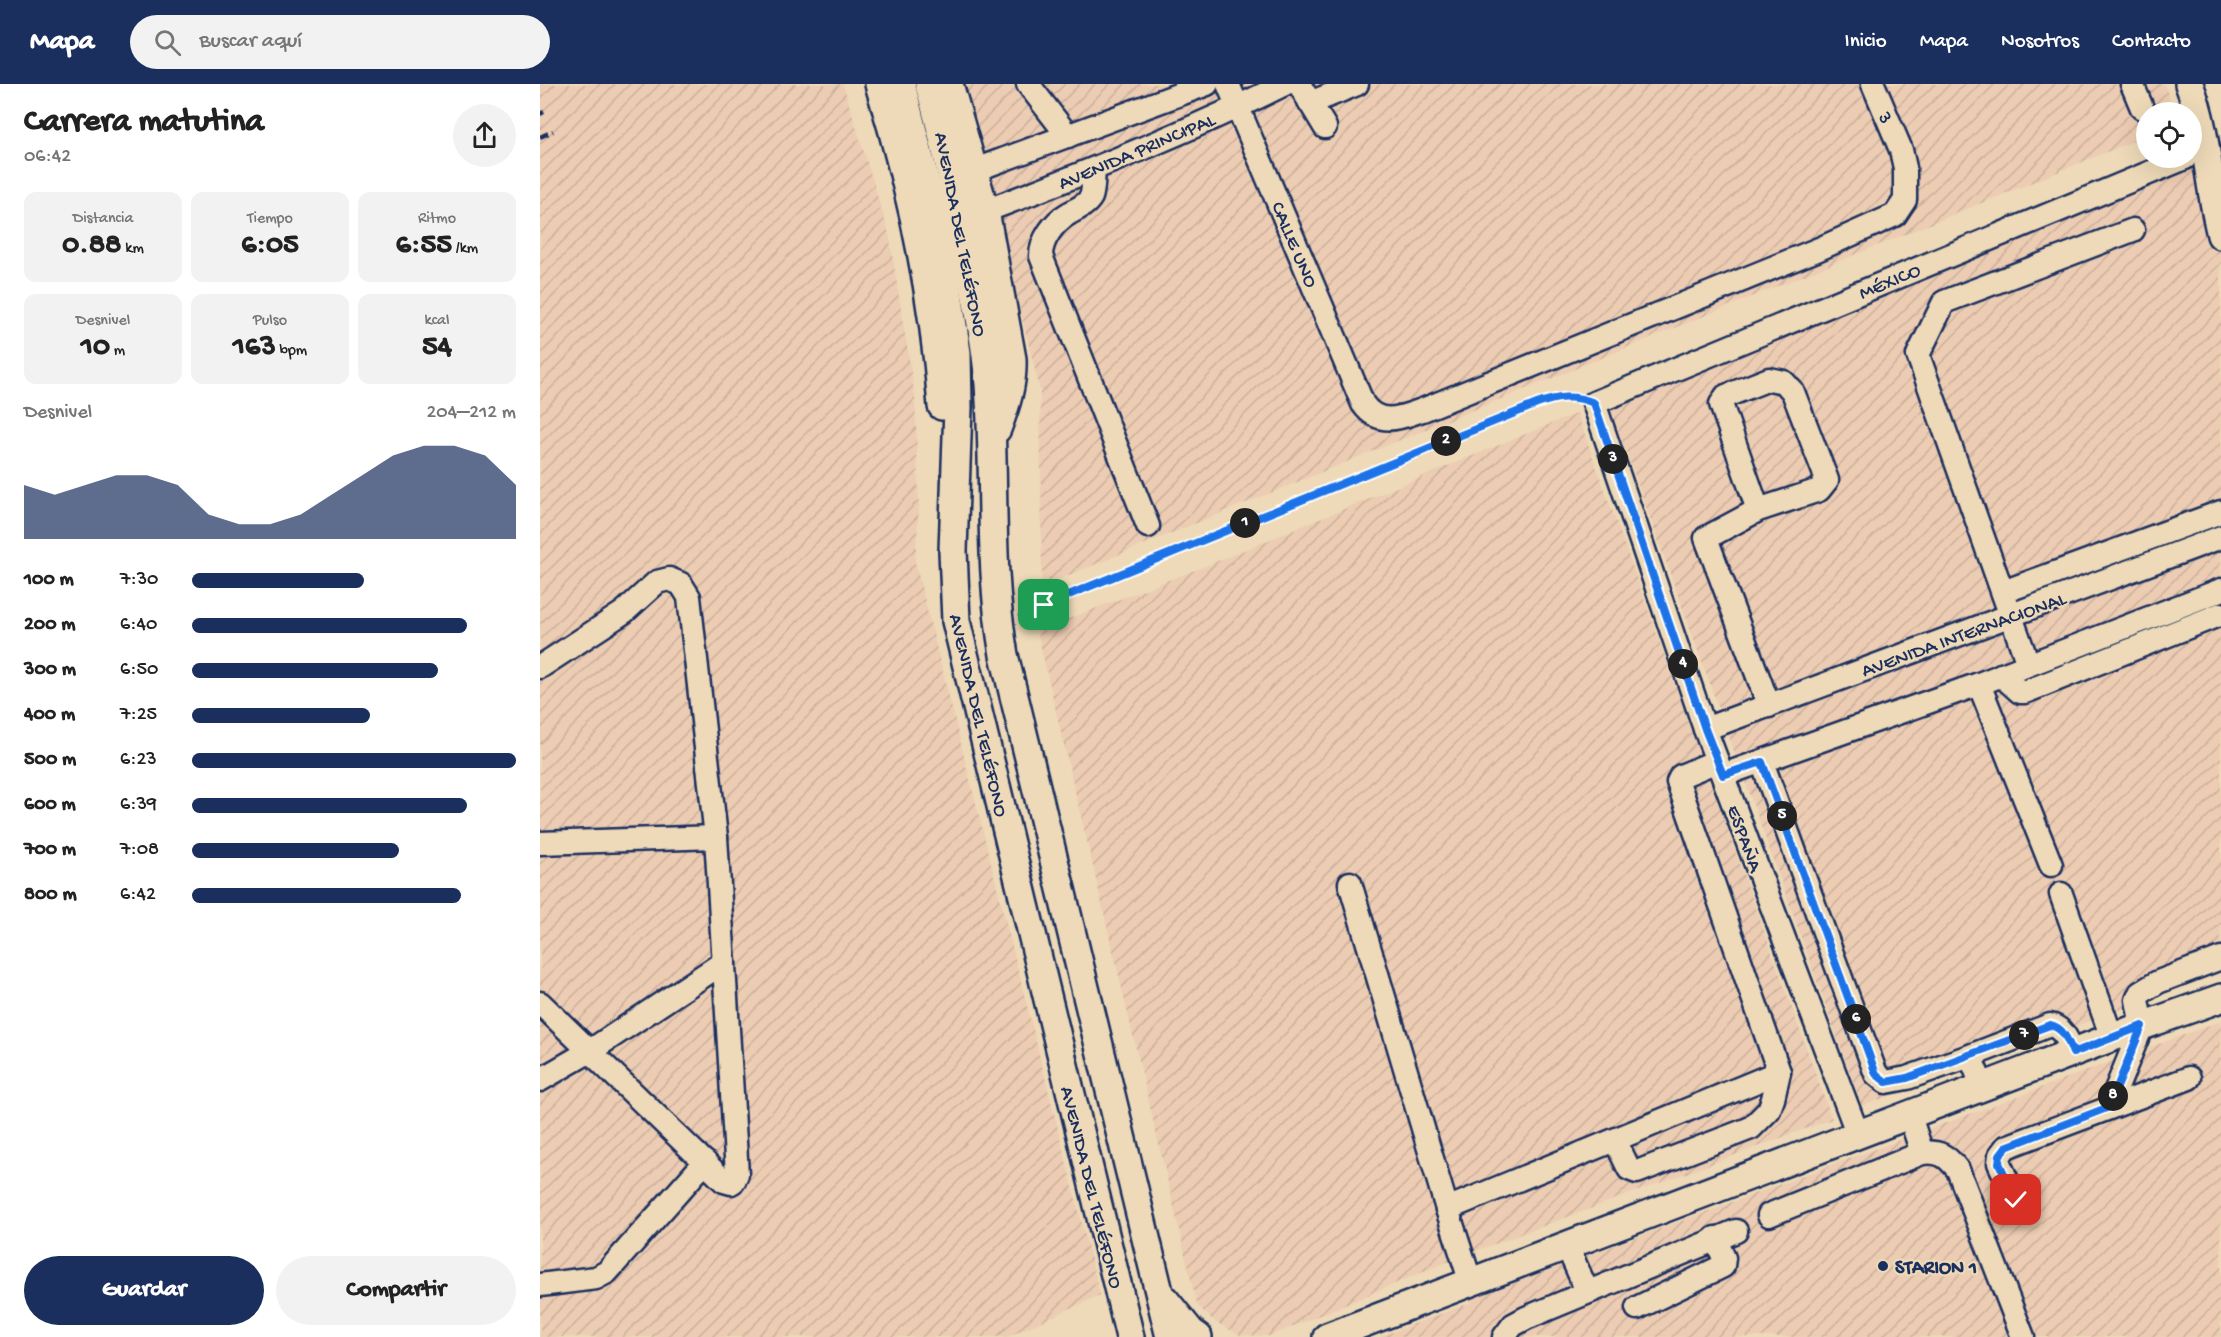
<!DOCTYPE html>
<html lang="es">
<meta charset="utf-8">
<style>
:root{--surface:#fff;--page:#f2f2f2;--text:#222;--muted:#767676;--accent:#1b2f5e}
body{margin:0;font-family:"Gochi Hand",sans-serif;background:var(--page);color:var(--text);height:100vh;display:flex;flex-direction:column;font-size:22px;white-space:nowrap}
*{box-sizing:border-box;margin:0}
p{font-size:20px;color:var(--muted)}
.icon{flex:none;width:33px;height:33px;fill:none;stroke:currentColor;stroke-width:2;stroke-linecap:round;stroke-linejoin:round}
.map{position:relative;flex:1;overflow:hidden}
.drawer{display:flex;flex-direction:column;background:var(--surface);width:540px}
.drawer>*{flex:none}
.tools{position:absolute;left:1596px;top:18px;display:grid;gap:12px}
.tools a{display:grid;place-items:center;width:66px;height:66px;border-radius:50%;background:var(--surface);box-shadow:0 6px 24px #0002;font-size:30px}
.pin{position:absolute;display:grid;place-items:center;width:51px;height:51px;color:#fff;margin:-26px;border-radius:12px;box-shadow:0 3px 9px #0006}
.km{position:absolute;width:30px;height:30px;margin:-15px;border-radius:50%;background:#222;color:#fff;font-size:16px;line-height:30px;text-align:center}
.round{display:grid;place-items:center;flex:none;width:63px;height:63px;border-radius:32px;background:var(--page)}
.summary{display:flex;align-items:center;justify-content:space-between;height:102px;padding:0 24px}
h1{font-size:33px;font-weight:700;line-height:45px}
.stats{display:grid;grid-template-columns:repeat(3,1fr);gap:9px;height:102px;padding:6px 24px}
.stats div{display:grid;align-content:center;border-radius:12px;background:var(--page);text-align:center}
.stats b{font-size:30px;font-weight:700}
.stats small{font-size:16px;font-weight:400}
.stats p{font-size:16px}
.chart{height:168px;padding:12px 24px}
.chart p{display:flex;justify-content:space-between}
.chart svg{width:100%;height:108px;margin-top:6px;fill:var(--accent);opacity:.7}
.action{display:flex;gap:12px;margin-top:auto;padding:12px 24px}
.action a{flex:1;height:69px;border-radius:36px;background:var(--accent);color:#fff;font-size:24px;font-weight:700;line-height:69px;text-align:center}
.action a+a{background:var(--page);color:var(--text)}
ul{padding:0 24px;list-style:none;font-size:20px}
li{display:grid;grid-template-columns:96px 72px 1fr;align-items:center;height:45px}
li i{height:15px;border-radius:8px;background:var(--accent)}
header{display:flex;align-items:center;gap:36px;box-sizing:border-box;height:84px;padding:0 30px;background:var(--accent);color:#fff}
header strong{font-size:28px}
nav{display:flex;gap:33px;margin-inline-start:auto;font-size:21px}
.search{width:420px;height:54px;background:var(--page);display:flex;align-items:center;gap:15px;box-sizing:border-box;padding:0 21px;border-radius:33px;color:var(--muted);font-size:22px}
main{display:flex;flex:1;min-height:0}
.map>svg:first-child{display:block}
.industrial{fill:url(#industrial-furrows)}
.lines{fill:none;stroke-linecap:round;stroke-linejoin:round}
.minor-casing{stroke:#1b2f5e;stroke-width:27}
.major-casing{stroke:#1b2f5e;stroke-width:32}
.path{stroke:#1b2f5e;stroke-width:2;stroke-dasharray:4.5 4.5;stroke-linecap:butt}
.minor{stroke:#eedab8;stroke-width:22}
.major{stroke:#eedab8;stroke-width:27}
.rail{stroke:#1b2f5e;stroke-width:4.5;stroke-dasharray:9 4.5;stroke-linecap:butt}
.route-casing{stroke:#fff;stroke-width:12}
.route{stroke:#1a73e8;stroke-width:8}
.poi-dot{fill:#1b2f5e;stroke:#eedab8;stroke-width:2}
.labels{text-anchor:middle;stroke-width:4.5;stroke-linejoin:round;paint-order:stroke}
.street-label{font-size:20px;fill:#1b2f5e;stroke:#eedab8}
.poi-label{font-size:20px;font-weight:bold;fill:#1b2f5e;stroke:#eedab8;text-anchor:start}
</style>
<header>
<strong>Mapa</strong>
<div class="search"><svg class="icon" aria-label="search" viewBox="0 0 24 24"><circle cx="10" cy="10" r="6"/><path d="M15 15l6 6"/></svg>Buscar aquí</div>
<nav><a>Inicio</a><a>Mapa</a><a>Nosotros</a><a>Contacto</a></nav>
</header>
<main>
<section class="drawer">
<div class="summary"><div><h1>Carrera matutina</h1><p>06:42</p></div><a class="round"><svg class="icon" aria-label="share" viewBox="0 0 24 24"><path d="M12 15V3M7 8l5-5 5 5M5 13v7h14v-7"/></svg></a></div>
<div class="stats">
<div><p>Distancia</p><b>0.88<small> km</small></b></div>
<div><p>Tiempo</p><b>6:05</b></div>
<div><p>Ritmo</p><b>6:55<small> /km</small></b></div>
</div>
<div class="stats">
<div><p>Desnivel</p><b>10<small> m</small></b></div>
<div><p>Pulso</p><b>163<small> bpm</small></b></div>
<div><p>kcal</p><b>54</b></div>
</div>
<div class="chart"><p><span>Desnivel</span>204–212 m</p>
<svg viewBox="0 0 160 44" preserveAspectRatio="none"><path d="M0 44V22L10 26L20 22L30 18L40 18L50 22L60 34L70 38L80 38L90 34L100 26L110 18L120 10L130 6L140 6L150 10L160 22V44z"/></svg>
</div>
<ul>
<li><b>100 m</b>7:30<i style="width:53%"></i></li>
<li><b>200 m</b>6:40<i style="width:85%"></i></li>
<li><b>300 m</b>6:50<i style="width:76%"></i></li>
<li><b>400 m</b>7:25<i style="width:55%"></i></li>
<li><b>500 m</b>6:23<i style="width:100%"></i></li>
<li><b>600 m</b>6:39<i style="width:85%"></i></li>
<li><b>700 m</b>7:08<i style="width:64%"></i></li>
<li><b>800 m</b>6:42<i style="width:83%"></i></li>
</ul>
<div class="action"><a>Guardar</a><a>Compartir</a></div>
</section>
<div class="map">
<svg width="1681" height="1253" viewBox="0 0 1681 1253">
<defs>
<pattern id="industrial-furrows" width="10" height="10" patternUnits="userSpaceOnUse" patternTransform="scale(1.5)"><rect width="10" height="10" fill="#ecccb2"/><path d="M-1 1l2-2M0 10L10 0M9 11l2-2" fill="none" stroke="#cab09c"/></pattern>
</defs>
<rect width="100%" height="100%" fill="#eedab8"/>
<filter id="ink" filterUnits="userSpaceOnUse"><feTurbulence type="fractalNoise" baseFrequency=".0167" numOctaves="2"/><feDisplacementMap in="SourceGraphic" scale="12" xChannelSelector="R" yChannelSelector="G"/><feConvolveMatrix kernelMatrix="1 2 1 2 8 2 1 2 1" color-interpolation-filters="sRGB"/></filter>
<g filter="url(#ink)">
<!-- industrial -->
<g class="industrial">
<polygon points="0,0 303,0 349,150 375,312 379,425 375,478 560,1211 467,1253 0,1253"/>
<polygon points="424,0 1624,0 1635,28 1606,28 1606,52 502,502 500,306"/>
<polygon points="1681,68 1681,888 1322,1022 1070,323"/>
<polygon points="1037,329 1292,1035 909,1177 730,1252 700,1251 675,1238 657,1221 497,547 668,481"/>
<polygon points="1681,937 1681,1253 839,1253 930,1219 930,1215"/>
</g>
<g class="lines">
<defs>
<g id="minor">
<polyline points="488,0 528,52"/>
<path d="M688,0L823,320C840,344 862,333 885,325L1279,165L1355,131L1365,116V84L1361,66L1333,0"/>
<polyline points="759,0 785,43"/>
<polyline points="1592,0 1602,24"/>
<polyline points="770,19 817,0"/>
<path d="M554,85C553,93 554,105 551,113C546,122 536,125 528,130C514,138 501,156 501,172L608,442"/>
<polyline points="435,86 667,0"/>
<path d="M445,127C546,89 648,48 745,0"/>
<polyline points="1218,426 1181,320 1186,312 1229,295 1244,298 1253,308 1287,396 1279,406 1218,426 1166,454 1229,622"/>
<polyline points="1463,508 1681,428"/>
<polyline points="1488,580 1378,271 1404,218 1593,146"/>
<polyline points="0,583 84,528 117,498 129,495 141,500 149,513 176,753 197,1090 194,1097 191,1099 184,1097 0,919"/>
<polyline points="1461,591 1480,608 1485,608 1681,530"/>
<polyline points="1439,600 1511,781"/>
<polyline points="1165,645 1681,453"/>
<polyline points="1222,678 1336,990 1346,998 1367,994 1427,973 1433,979 1443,1004"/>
<polyline points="1183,691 1439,600 1681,506"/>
<polyline points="0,759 176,753"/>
<polyline points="810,799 907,1125 1239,988 1138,698 1141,692 1177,677"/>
<polyline points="1521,810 1572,954"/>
<path d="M1427,973L1510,941C1524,944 1528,957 1533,969"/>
<polyline points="0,996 50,967 184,878"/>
<polyline points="1569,1023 1602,942 1597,916 1600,909 1618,898 1681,874"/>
<polyline points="1370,1032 1382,1069"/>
<polyline points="1318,1051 1165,645 1054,319 1645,74"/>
<polyline points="1075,1056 1089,1085 1097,1088 1211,1044 1229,1026 1233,1015 1239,988"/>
<polyline points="1476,1116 1459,1079 1460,1071 1466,1063 1649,994"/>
<polyline points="907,1125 931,1199"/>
<path d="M1229,1131L1382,1069C1400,1067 1407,1072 1418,1086L1483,1253"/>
<polyline points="1027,1162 1047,1207"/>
<polyline points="0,1201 56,1194 67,1188 165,1078"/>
<polyline points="1097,1224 1183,1182 1184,1174 1175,1154"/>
<polyline points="964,1253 973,1241 986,1234 1196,1147"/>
</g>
<g id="major">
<path d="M339,0C371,104 394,214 402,322"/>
<polyline points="361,0 400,155 417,269 418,323 413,467 416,537 590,1253"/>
<path d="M389,0C405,56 416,112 427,169C437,217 448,267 450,317C455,402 449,486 464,571L630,1253"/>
<path d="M409,0L445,127L472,275C473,301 466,321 457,345"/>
<path d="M1649,0C1668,49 1668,101 1681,151"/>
<polyline points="625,1216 651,1248 658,1253"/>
<polyline points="787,1253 1602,942 1681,914"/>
</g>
</defs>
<!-- minor casing -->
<use href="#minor" class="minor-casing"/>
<!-- major casing -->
<use href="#major" class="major-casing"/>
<!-- path -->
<path class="path" d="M478,532L979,327C998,320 1016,311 1036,313"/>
<!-- minor -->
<use href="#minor" class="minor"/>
<!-- major -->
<use href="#major" class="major"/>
<!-- rail -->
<g class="rail">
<polyline points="0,30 4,28"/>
<polyline points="0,53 13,47"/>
</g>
</g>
</g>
<g class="lines" filter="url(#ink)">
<defs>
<path id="route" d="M504,521L997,320C1017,313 1033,310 1054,319L1165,645L1183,691L1222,678L1336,990L1346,998L1367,994L1510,941C1524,944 1528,957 1533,969L1602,942L1569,1023L1466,1063L1460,1071L1459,1079L1476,1116"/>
</defs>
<!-- route casing -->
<use href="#route" class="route-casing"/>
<!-- route -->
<use href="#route" class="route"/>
</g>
<!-- markers -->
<circle class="poi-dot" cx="1343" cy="1182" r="6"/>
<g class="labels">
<!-- street labels -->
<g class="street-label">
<text transform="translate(1347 33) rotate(67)" y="7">3</text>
<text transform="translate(596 66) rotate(-23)" y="7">AVENIDA PRINCIPAL</text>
<text transform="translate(422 150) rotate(79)" y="7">AVENIDA DEL TELÉFONO</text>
<text transform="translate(756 160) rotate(67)" y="7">CALLE UNO</text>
<text transform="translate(1349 196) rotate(-23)" y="7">MÉXICO</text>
<text transform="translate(1423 549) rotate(-20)" y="7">AVENIDA INTERNACIONAL</text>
<text transform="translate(440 631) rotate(77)" y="7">AVENIDA DEL TELÉFONO</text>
<text transform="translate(1206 754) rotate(70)" y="7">ESPAÑA</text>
<text transform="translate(553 1103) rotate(76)" y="7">AVENIDA DEL TELÉFONO</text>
</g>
<!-- poi labels -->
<g class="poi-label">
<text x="1355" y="1189">STARION 1</text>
</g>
</g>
</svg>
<div class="tools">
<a><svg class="icon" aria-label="locate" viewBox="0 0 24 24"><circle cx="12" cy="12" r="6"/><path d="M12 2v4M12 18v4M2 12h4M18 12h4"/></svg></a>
</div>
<div class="pin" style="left:504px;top:521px;background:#1e9e55"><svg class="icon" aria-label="arrive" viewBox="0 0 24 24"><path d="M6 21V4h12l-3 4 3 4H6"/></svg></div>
<div class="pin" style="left:1476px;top:1116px;background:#d93025"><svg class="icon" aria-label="check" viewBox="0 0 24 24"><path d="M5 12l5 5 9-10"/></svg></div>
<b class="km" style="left:705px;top:439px">1</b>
<b class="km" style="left:906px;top:357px">2</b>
<b class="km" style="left:1073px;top:375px">3</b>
<b class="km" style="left:1143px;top:580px">4</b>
<b class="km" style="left:1242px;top:732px">5</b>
<b class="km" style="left:1316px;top:935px">6</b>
<b class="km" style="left:1484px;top:951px">7</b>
<b class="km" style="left:1573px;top:1012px">8</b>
</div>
</main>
